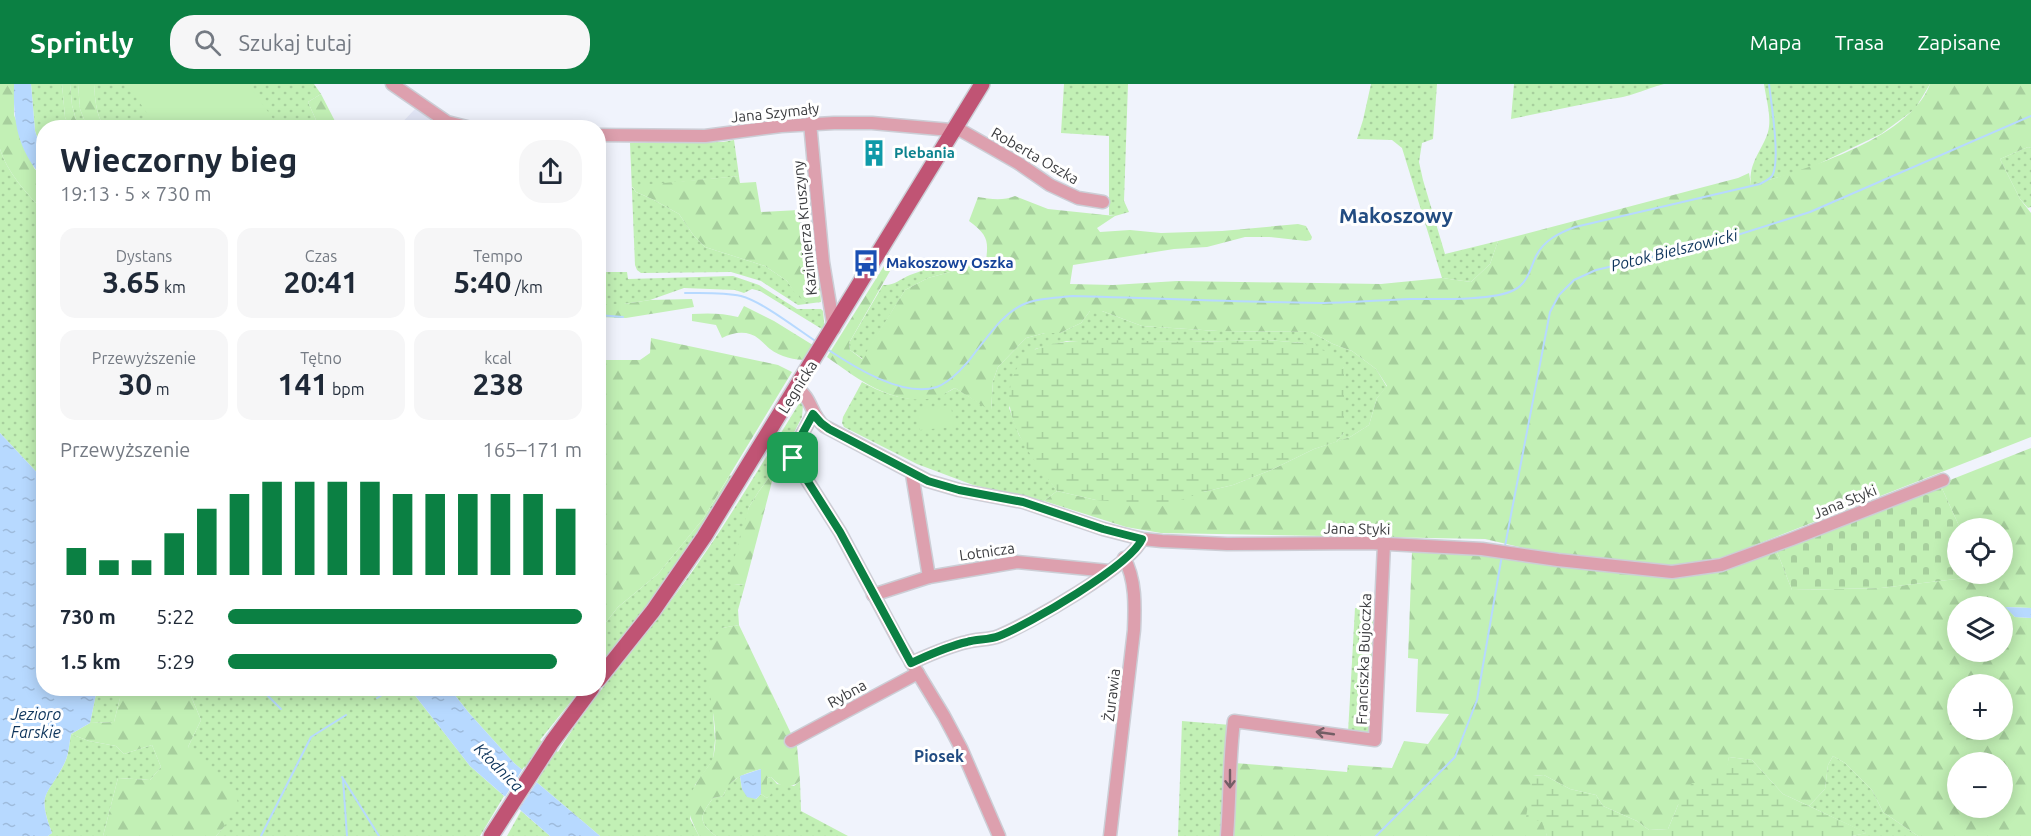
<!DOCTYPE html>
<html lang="pl">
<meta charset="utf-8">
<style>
:root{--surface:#fff;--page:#f6f6f7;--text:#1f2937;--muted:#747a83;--accent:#0b8043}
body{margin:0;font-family:Ubuntu,sans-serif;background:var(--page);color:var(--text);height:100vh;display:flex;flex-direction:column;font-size:22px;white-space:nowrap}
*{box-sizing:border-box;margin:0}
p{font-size:20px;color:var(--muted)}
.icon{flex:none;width:33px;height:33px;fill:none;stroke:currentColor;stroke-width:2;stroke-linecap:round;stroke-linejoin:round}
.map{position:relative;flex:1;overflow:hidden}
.panel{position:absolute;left:36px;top:36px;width:570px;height:576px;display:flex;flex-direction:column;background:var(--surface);border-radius:24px;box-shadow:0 3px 15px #0003}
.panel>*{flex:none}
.controls{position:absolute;left:1947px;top:434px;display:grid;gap:12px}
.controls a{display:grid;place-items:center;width:66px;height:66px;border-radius:50%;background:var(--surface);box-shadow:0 3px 15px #0003;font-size:30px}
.pin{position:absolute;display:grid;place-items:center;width:51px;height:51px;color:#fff;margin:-26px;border-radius:12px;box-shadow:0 3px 9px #0006}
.round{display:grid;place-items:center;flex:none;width:63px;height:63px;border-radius:24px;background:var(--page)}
.overview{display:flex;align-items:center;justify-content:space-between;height:102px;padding:0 24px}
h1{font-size:33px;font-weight:700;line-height:45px}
.metrics{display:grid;grid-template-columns:repeat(3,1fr);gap:9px;height:102px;padding:6px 24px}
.metrics div{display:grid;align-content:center;border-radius:15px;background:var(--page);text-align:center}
.metrics b{font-size:30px;font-weight:700}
.metrics small{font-size:16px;font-weight:400}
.metrics p{font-size:16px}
.chart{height:168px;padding:12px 24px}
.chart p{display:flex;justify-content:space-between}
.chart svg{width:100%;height:108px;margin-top:6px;stroke:var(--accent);stroke-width:6}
ul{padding:0 24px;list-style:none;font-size:20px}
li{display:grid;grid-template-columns:96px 72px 1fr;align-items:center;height:45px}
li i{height:15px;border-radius:8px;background:var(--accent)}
header{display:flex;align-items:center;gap:36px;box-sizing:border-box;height:84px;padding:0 30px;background:var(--accent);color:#fff}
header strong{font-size:28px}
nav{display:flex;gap:33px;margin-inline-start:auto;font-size:21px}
.search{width:420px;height:54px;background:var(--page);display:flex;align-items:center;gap:15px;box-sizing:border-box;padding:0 21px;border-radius:24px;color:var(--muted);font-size:22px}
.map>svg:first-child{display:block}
.industrial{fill:url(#industrial-grid)}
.built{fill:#e2e6f6}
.grass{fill:url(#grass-dots)}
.forest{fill:url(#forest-firs);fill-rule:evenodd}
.wetland{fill:url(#wetland-marsh)}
.cemetery{fill:url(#cemetery-stones)}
.garden{fill:#c2f0b5}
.water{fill:url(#water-ripples)}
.pier{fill:#f0f3fc}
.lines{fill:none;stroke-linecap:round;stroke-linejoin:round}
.stream{stroke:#b7d9ff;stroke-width:2}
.minor-casing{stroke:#ccced6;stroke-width:15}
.major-casing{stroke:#ccced6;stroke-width:18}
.minor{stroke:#dda0ae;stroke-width:12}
.major{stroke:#c05474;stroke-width:15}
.oneway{stroke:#735e65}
.route-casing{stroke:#fff;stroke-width:12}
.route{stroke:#0b8043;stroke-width:8}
.labels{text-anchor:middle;stroke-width:6;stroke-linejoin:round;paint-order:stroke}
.street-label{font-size:15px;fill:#3a3b3e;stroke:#fff}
.culture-label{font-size:15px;font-weight:bold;fill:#0d838f;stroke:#fff;text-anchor:start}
.transit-label{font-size:15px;font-weight:bold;fill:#164399;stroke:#fff;text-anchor:start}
.water-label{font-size:16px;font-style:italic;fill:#0d345b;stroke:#fff}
.neighbourhood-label{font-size:16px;font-weight:bold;fill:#224c81;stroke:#fff}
.district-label{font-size:21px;font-weight:bold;fill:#224c81;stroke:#fff}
</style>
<header>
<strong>Sprintly</strong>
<div class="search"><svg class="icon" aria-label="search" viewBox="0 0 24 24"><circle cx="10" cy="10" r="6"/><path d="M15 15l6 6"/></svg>Szukaj tutaj</div>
<nav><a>Mapa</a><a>Trasa</a><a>Zapisane</a></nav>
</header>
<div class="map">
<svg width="2031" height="752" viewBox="0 0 2031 752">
<defs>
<pattern id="industrial-grid" width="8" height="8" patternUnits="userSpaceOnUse" patternTransform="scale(1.5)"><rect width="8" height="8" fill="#e2e6f6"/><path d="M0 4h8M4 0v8" fill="none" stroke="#c3c6d4"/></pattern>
<pattern id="grass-dots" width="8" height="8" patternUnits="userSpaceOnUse" patternTransform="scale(1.5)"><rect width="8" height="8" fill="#c2f0b5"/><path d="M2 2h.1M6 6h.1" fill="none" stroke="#a7cf9d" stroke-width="1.8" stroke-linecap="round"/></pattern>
<pattern id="forest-firs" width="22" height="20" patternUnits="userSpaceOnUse" patternTransform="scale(1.5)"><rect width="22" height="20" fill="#c2f0b5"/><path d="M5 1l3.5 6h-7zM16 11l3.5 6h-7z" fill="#a7cf9d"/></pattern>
<pattern id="wetland-marsh" width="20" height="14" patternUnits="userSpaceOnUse" patternTransform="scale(1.5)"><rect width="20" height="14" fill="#c2f0b5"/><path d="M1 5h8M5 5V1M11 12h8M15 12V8" fill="none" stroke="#a7cf9d"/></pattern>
<pattern id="cemetery-stones" width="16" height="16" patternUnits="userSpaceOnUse" patternTransform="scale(1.5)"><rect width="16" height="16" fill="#c2f0b5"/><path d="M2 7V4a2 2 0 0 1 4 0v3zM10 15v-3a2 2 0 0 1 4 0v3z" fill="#a7cf9d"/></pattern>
<pattern id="water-ripples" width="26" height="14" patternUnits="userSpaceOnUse" patternTransform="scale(1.5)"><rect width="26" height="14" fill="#b7d9ff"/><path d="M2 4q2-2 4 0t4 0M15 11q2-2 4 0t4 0" fill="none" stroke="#9ebbdc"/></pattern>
</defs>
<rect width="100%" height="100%" fill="#f0f3fc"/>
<!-- industrial -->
<polygon class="industrial" points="813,125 816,156 802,157 799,126"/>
<!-- built -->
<polygon class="built" points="415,25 440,41 449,43 397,44"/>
<!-- grass -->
<g class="grass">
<polygon points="31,0 62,0 65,33 69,43 44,44 43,71 35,47"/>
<polygon points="70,0 78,0 80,25 87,43 78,43 72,21"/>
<path d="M94,0H314L321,10L308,18L319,43H104C96,30 95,15 94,0Z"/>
<polygon points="1064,0 1128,0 1124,117 1129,128 1115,132 1109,131 1109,52 1061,49"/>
<polygon points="1371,0 1437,0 1433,55 1422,59 1419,78 1423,96 1445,170 1498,157 1490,180 1471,198 1442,194 1402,64 1392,56 1357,55 1363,36"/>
<path d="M1514,0H1664C1645,5 1628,14 1609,15L1511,35Z"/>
<path d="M1764,0H1930L1915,25L1881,50L1808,85L1751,101C1748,79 1762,67 1768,48C1772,33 1766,15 1764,0Z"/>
<polygon points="734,56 739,92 632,103 636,108 652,115 679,130 694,152 705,163 765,182 787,197 797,211 807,218 821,218 798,221 761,197 731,188 641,189 637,186 635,181 630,59 723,58"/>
<polygon points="2028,63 2031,64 2031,123 2028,124 2020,115 2000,75"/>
<path d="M0,65C7,88 27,110 43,126V395L0,349Z"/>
<path d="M967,175L985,179V185L965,184L928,194L905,206L863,275L850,266L849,259L883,201C894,202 900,195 910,191C929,184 947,177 967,175Z"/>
<polygon points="599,188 627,188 628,195 733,192 759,201 797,225 821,225 823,227 825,247 760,207 752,205 744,209 735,206 684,204 650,216 624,220 599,220"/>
<path d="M1090,227H1102L1142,242L1218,247L1311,248L1333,260L1352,267L1376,285L1387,303L1377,314L1369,341L1350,353L1336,358L1344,349V284L1303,259L1267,256L1189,258L1067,257L1035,265L1009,324L1019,351L1057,407L1044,417L973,401L917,380L844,343L842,339L843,333L862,298C893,315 923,323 955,304L991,326L993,297L998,283L1026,254L1045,249H1060L1081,239Z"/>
<path d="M800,318L803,321L802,333L775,386L759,407L749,423L734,500L745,501L738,526L739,541L722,544L713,629L715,656L713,676L695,701L690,735L699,752H600L514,679L469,629L450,605H581L540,656L558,668C593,611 639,561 678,507C723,447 760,382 800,318Z"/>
<path d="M730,391L734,394C691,460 649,522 599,583V547L618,523L658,490L703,435Z"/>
<polygon points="1355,524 1378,524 1373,648 1368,652 1348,649"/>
<polygon points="97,605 120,605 120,614 114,638 90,639"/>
<polygon points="188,605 410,605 470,682 504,712 480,752 216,752 224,743 188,663 201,636"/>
<polygon points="1182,637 1231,641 1223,752 1178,752"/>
<path d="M71,650L89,657L116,662L124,670L152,661L161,683L150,696L118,694L103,752H48L52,749C36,706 48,713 65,678C69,670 69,659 71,650Z"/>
<polygon points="1833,672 1845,679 1872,706 1883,728 1918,752 1852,752 1866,749 1809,722 1825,705 1828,681"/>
<path d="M740,692L742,705L756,715L761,710L767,714L770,710L766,701L767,694L771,693L777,700L794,702L800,697L801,727L848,752H716C697,737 700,732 713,714L723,712L728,701Z"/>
<polygon points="521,727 550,752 507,752"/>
</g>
<!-- forest -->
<g class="forest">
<path d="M0,0H14V31L34,84L43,94V126C27,110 7,88 0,65Z"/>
<polygon points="62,0 70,0 72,21 78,43 69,43 65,33"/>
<path d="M78,0H94C95,15 96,30 104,43H87L80,25Z"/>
<path d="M1930,0H2031V64L2028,63L2000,75L2020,115L2031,129V353L1717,476L1669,483L1546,469L1485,455L1161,449L1126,443L1044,417L1057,407L1096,416L1203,408L1233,401L1271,386L1314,365L1350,353L1369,341L1377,314L1387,302L1376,285L1352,267L1333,260L1311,248L1218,247L1142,242L1102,227H1090L1081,239L1060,249H1045L1026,254L998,283L993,297L991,327L955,304C948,307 941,313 934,314C892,322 858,295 827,273L889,174L894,180L849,259L850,266L862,275L905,206L928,194L965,184L985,185C988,159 991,153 969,137L978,113C990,115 1003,117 1015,112L1048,125L1115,132L1097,144L1100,148L1130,146L1161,149L1222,147L1298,140L1306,142L1312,153L1311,156L1306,157L1269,153H1245L1207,163L1174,165L1073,181L1070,200L1113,201L1177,197L1381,200L1442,194L1471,198L1490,180L1498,157L1738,94L1749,89L1751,101C1803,86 1910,55 1930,0Z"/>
<polygon points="321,10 338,43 319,43 308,18"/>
<polygon points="739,92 740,99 756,98 761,128 799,126 802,157 816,156 821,218 807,218 796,211 787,197 765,182 705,163 694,152 679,130 652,115 636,108 632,102"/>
<polygon points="692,215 694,223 626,234 599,233 599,220 624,220 650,216"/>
<path d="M744,222L774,237L816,263L807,276C795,276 780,273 770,265C766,262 763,258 759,255C748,246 734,248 722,254L716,241L692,237V230C708,229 723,229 738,233Z"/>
<polygon points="599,244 605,245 605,276 640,276 650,269 651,254 778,281 792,288 703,435 658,490 618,523 599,547"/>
<path d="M2031,364V524L2006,523L2015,533L2031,534V752H1918L1883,728L1872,706L1845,679L1833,672L1828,681L1825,705L1809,722L1783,710L1752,676L1729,673L1727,686L1678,721L1668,745L1649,746L1637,737L1603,722L1596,711L1570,705L1544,691L1533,692L1547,752H1229L1235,679L1347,688L1348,681L1392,684L1404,657L1428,660L1449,630L1416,628L1418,575L1408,574L1412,468L1490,470L1545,480L1676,494L1722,485L1776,465L1792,506L1881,504L1981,492L1980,489H2002V444H1960L1940,400ZM1958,522H2002V567H1958ZM1958,600H2002V645H1958ZM1958,678H2002V723H1958Z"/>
<polygon points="775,386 745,501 734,500 729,493 749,423 759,407"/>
<path d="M739,541L797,662L800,697C789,706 780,703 771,693L767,694V701L771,710L767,714L761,710V685C742,691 731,693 723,712L713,714C700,732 697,737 716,752H699C684,722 685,716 703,689C707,684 711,679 713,674C723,636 698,597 712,559C714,554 719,549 722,544Z"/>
<polygon points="120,605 188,605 201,636 188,663 234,705 238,719 224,743 216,752 103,752 118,694 150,696 161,683 152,661 124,670 116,662 89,657 71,650 90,639 114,638 120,614"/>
</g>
<!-- wetland -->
<g class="wetland">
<path d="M1104,256L1189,258L1267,256L1303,259L1330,269L1344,284V349L1336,358L1314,365L1271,386L1233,401L1203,408L1164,422L1096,416L1057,407C1032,373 995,331 1015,288C1020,278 1025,269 1036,265C1058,256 1082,257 1104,256Z"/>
<polygon points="1729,673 1752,676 1783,710 1867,749 1852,752 1547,752 1542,738 1526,733 1533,692 1544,691 1570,705 1596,711 1603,722 1637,737 1649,746 1668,745 1678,721 1692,699 1707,699 1726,686"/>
</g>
<!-- cemetery -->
<polygon class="cemetery" points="1940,400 1960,444 1958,444 1958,489 1980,489 1981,492 1881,504 1792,506 1776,465"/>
<!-- garden -->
<g class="garden">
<polygon points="127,0 248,0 279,43 145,43 153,38"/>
<polygon points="951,321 954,343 920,346 917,325"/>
</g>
<!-- water -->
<g class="water">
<path d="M14,0H31L35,47L43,71V94C17,65 13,37 14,0Z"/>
<path d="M0,349L43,395L44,604L97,605L90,639L71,650C69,659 69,670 65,678C48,713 36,707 52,749L48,752H0Z"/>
<polygon points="2005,523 2031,524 2031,534 2015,533"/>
<polygon points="410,605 450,605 469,629 514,679 600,752 550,752 470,682"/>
<polygon points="761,685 761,710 756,715 747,713 742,705 740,692"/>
</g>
<!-- pier -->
<polygon class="pier" points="524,683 539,695 517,728 503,716"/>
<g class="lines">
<!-- stream -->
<g class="stream">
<path d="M685,209C703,209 723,208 741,212C763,218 797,245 817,258"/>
<polyline points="598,231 623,233"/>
<path d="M827,265C854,283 903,314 937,303C952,297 968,279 977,266C990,250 1003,230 1022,221C1037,214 1055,214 1072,212C1154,214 1236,218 1319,219C1349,219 1380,216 1410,215C1435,215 1494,217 1514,206C1528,199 1530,185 1536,172C1544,156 1559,149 1575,143L1760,100C1764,98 1769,95 1772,92C1781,78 1771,18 1769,0"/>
<polyline points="1505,462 1550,228 1559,211 1574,196 1596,186 1712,159 1810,128 2031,32"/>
<polyline points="260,604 281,625"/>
<polyline points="377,614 394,604"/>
<polyline points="342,693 379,752"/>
<polyline points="343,695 347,752"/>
<polyline points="261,752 311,653 346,631"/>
<polyline points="1376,752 1455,673 1477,616 1502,471"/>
</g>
<defs>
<g id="minor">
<polyline points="392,0 447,38 471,44"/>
<polyline points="810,39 823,178 834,245"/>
<polyline points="598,51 705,52 781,42 834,39 872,39 962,47 1018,79 1050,101 1078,114 1103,118"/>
<path d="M797,305C811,312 811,331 824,342L928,397L959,406L1023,418L1103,445L1142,455L1162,457L1227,460L1369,459L1482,465L1558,476L1672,488L1721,481L1792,455L1943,396"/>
<polyline points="813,330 793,367 793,374 840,448 902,563 944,632 961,664 999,752"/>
<polyline points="912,390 929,493"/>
<polyline points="873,511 929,493 1017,478 1109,487"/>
<path d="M911,579C929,571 948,562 967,558C977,555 989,556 999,552C1028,540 1131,482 1142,455"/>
<polyline points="791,657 918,589"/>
<path d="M1110,752L1134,546C1135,523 1136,495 1124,474"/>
<path d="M1227,752C1230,714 1229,676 1234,637L1375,656L1384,460"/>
</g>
<g id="major">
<polyline points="598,596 653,527 704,453 982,0"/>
<polyline points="491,752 552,658 592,604"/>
</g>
</defs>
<!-- minor casing -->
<use href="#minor" class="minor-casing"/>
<!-- major casing -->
<use href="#major" class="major-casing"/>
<!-- minor -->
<use href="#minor" class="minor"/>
<!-- major -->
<use href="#major" class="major"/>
</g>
<!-- one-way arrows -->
<defs><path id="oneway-shaft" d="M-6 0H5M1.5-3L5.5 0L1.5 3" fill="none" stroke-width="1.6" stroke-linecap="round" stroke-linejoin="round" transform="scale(1.5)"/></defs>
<g class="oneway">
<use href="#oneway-shaft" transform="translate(1325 649) rotate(-172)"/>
<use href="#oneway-shaft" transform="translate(1230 695) rotate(90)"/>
</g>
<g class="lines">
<defs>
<path id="route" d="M813,330L821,339L829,345L928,397L959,406L1023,418L1103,445L1142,455C1131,481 1028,541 999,552C989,556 977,555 967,558C948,562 929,571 911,579L840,448L793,374V367Z"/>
</defs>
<!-- route casing -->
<use href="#route" class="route-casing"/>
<!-- route -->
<use href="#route" class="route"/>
</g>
<!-- icons -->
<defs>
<symbol id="building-bare" viewBox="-9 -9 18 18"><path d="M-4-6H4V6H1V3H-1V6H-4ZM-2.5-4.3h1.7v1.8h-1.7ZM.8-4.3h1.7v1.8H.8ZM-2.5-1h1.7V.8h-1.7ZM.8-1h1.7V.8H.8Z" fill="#0f9aa8" stroke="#fff" stroke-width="2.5" paint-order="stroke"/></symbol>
<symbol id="bus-bare" viewBox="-9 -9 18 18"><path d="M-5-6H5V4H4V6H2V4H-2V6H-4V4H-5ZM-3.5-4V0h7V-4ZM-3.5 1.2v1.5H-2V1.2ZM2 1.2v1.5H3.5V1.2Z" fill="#1a4fb4" stroke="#fff" stroke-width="2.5" paint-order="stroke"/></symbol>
</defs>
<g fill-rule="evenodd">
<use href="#building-bare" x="855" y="50" width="38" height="38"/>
<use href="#bus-bare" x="847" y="160" width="38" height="38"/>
</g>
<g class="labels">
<!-- street labels -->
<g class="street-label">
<text transform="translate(775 29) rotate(-6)" y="5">Jana Szymały</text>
<text transform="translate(1035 72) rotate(30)" y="5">Roberta Oszka</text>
<text transform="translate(805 144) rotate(-96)" y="5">Kazimierza Kruszyny</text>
<text transform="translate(798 303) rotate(-58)" y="5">Legnicka</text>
<text transform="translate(1845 418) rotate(-22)" y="5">Jana Styki</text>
<text transform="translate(1357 445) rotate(1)" y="5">Jana Styki</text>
<text transform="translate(987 468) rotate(-8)" y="5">Lotnicza</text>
<text transform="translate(1364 575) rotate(-88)" y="5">Franciszka Bujoczka</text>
<text transform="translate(847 610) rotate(-29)" y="5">Rybna</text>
<text transform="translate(1112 611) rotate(-83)" y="5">Żurawia</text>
</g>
<!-- culture labels -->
<g class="culture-label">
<text x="894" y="74">Plebania</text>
</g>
<!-- transit labels -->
<g class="transit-label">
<text x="886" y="184">Makoszowy Oszka</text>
</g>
<!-- water labels -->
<g class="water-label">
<text transform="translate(1674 166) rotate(-14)" y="6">Potok Bielszowicki</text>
<text x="36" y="636">Jezioro<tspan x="36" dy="18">Farskie</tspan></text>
<text transform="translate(499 683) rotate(45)" y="6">Kłodnica</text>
</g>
<!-- neighbourhood labels -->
<g class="neighbourhood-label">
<text x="939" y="678">Piosek</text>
</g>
<!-- district labels -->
<g class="district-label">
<text x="1396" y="139">Makoszowy</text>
</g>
</g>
</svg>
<div class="controls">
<a><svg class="icon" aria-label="locate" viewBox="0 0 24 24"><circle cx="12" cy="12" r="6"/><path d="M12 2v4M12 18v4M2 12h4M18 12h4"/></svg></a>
<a><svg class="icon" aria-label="layers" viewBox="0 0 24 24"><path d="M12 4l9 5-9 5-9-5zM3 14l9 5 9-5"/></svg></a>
<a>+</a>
<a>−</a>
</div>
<div class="pin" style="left:793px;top:374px;background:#1e9e55"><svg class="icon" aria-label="arrive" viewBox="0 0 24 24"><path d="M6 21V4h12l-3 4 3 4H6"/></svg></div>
<section class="panel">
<div class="overview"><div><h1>Wieczorny bieg</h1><p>19:13 · 5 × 730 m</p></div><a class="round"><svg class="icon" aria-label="share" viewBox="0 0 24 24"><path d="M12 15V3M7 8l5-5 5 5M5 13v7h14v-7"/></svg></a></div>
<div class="metrics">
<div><p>Dystans</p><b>3.65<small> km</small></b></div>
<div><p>Czas</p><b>20:41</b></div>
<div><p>Tempo</p><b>5:40<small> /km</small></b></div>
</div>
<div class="metrics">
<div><p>Przewyższenie</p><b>30<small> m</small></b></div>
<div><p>Tętno</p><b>141<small> bpm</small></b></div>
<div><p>kcal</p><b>238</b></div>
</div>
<div class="chart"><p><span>Przewyższenie</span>165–171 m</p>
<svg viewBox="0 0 160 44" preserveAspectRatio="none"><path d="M5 44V33M15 44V38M25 44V38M35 44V27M45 44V17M55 44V11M65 44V6M75 44V6M85 44V6M95 44V6M105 44V11M115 44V11M125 44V11M135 44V11M145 44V11M155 44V17"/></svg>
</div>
<ul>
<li><b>730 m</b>5:22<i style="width:100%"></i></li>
<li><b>1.5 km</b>5:29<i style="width:93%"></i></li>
</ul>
</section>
</div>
